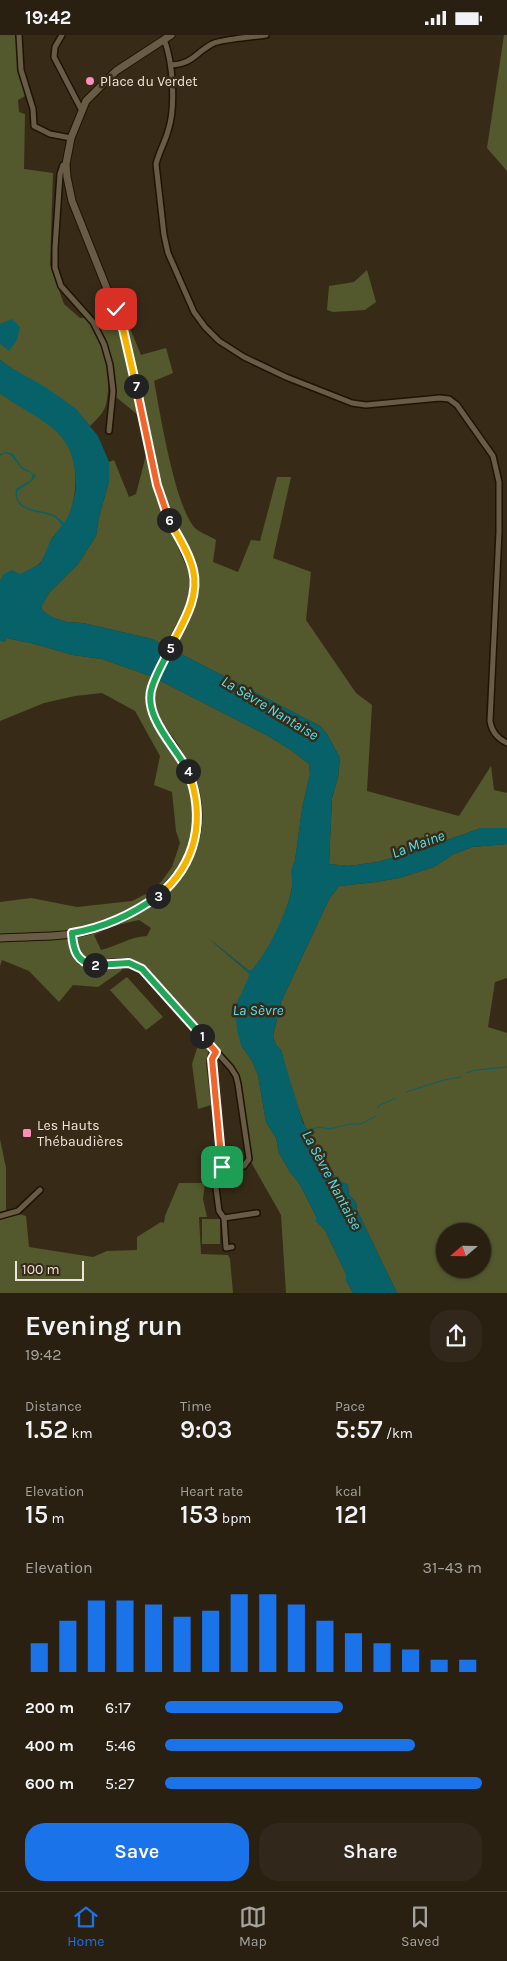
<!DOCTYPE html>
<meta charset="utf-8">
<style>
:root{--surface:#292012;--page:#31281b;--text:#f1f3f6;--muted:#a5a39f;--line:#453e32;--accent:#1a73e8}
body{margin:0;font-family:Karla,sans-serif;background:var(--page);color:var(--text);height:100vh;display:flex;flex-direction:column;font-size:19px;white-space:nowrap}
*{box-sizing:border-box;margin:0}
p{font-size:16px;color:var(--muted)}
.icon{flex:none;width:28px;height:28px;fill:none;stroke:currentColor;stroke-width:2;stroke-linecap:round;stroke-linejoin:round}
.map{position:relative;height:1258px;overflow:hidden}
.side{display:flex;flex-direction:column;background:var(--surface);flex:1}
.side>*{flex:none}
.needle{width:32px;rotate:250deg}
.tools{position:absolute;left:436px;top:1188px;display:grid;gap:10px}
.tools a{display:grid;place-items:center;width:55px;height:55px;border-radius:50%;background:var(--surface);box-shadow:0 1px 4px #0004,0 0 0 1px var(--line);font-size:25px}
.scale{position:absolute;left:15px;bottom:12px;width:69px;box-sizing:border-box;padding-left:5px;border:2px solid #ece5d9;border-top:0;font-size:14px;line-height:18px;white-space:nowrap;color:#ece5d9;-webkit-text-stroke:4px #372b18;paint-order:stroke}
.pin{position:absolute;display:grid;place-items:center;width:42px;height:42px;color:#fff;margin:-21px;border-radius:10px;box-shadow:0 2px 8px #0006}
.km{position:absolute;width:25px;height:25px;margin:-12px;border-radius:50%;background:#222;color:#fff;font-size:14px;line-height:25px;text-align:center}
.round{display:grid;place-items:center;flex:none;width:52px;height:52px;border-radius:20px;background:var(--page)}
.summary{display:flex;align-items:center;justify-content:space-between;height:85px;padding:0 25px}
h1{font-size:28px;font-weight:600;line-height:38px}
.figures{display:grid;grid-template-columns:repeat(3,1fr);gap:8px;height:85px;padding:5px 25px}
.figures div{display:grid;align-content:center}
.figures b{font-size:25px;font-weight:600}
.figures small{font-size:14px;font-weight:400}
.figures p{font-size:14px}
.chart{height:140px;padding:10px 25px}
.chart p{display:flex;justify-content:space-between}
.chart svg{width:100%;height:90px;margin-top:5px;stroke:var(--accent);stroke-width:6}
.button{display:flex;gap:10px;margin-top:auto;padding:10px 25px}
.button a{flex:1;height:58px;border-radius:20px;background:var(--accent);color:#fff;font-size:20px;font-weight:600;line-height:58px;text-align:center}
.button a+a{background:var(--page);color:var(--text)}
ul{padding:0 25px;list-style:none;font-size:16px}
li{display:grid;grid-template-columns:80px 60px 1fr;align-items:center;height:38px}
li i{height:12px;border-radius:6px;background:var(--accent)}
.status{display:flex;justify-content:space-between;align-items:center;height:35px;padding:0 25px;background:var(--surface);direction:ltr}
.status svg{height:14px;fill:currentColor}
.dock{display:flex;justify-content:space-around;align-items:center;height:70px;border-top:1px solid var(--line);background:var(--surface);font-size:14px;color:var(--muted)}
.dock a{display:grid;justify-items:center;gap:2px}
.dock .selected{color:var(--accent)}
.map>svg:first-child{display:block}
.green{fill:#53592c;fill-rule:evenodd}
.water{fill:#076169}
.lines{fill:none;stroke-linecap:round;stroke-linejoin:round}
.stream{stroke:#076169;stroke-width:1}
.minor-casing{stroke:#1e1402;stroke-width:8}
.secondary-casing{stroke:#1e1402;stroke-width:9}
.minor{stroke:#685c46;stroke-width:5}
.secondary{stroke:#685c46;stroke-width:7}
.split-1-casing{stroke:#fff;stroke-width:10}
.split-2-casing{stroke:#fff;stroke-width:10}
.split-3-casing{stroke:#fff;stroke-width:10}
.split-4-casing{stroke:#fff;stroke-width:10}
.split-5-casing{stroke:#fff;stroke-width:10}
.split-6-casing{stroke:#fff;stroke-width:10}
.split-7-casing{stroke:#fff;stroke-width:10}
.split-8-casing{stroke:#fff;stroke-width:10}
.split-1{stroke:#f0652b;stroke-width:6}
.split-2{stroke:#22a559;stroke-width:6}
.split-3{stroke:#22a559;stroke-width:6}
.split-4{stroke:#f5b400;stroke-width:6}
.split-5{stroke:#22a559;stroke-width:6}
.split-6{stroke:#f5b400;stroke-width:6}
.split-7{stroke:#f0652b;stroke-width:6}
.split-8{stroke:#f5b400;stroke-width:6}
.poi-dot{fill:#fe8ebc;stroke:#372b18;stroke-width:2}
.labels{text-anchor:middle;stroke-width:5;stroke-linejoin:round;paint-order:stroke}
.poi-label{font-size:14px;fill:#ece5d9;stroke:#372b18;text-anchor:start}
.water-label{font-size:15px;font-style:italic;fill:#4ee1f1;stroke:#372b18}
</style>
<div class="status"><b>19:42</b><svg viewBox="0 0 49 12"><path d="M0 12V9h3v3zM5 12V6h3v6zM10 12V3h3v9zM15 12V0h3v12zM26 1h20v11H26zM47 4h2v5h-2z"/></svg></div>
<div class="map">
<svg width="507" height="1259" viewBox="0 0 507 1259">
<rect width="100%" height="100%" fill="#372b18"/>
<!-- green -->
<g class="green">
<path d="M0,0H15L25,61L18,65L19,77L25,79L24,134L53,138L50,230L64,269L80,283H101L123,276L141,320L166,313L173,338L154,346C160,377 175,474 196,494C201,498 210,501 216,505L213,527L238,537L251,505L260,506L277,442H291L273,523L311,537L306,585L356,658L372,670L367,756L459,781L491,731L494,755L507,758V793H481L414,817L377,827L349,831L329,829L332,763L338,742L340,723L327,699L320,691L152,604L83,588L66,587L49,581L42,575L41,571L49,558L78,529L96,501L99,482L109,446V427L114,425L129,462L136,459L147,416L138,380L116,362L109,347C106,371 109,373 90,391C66,359 31,348 0,325Z"/>
<polygon points="504,0 507,0 507,136 487,113"/>
<polygon points="367,235 376,267 365,275 333,277 327,275 329,251 354,247"/>
<path d="M0,358C22,375 52,385 67,409C80,430 77,466 66,487C62,494 55,498 51,505C48,513 46,523 39,529C29,538 13,541 0,545Z"/>
<path d="M0,601L5,607L6,603L35,609L73,620L102,624L153,642L268,701L291,715L309,729L310,739L302,774L295,826C290,834 293,842 292,852C288,877 269,916 252,935H248L207,902L250,939L241,1010L252,1026L258,1040L266,1087L276,1103L279,1118L290,1137L299,1148L316,1181V1186L325,1195L346,1239V1245L353,1258H286L281,1180L251,1127L237,1039L210,1006L206,1028L211,1070L198,1074L192,1029L198,1010L190,996L195,987L143,932L126,925L121,936L98,952L73,950L59,967L29,936L2,925L0,931V867L31,863L77,872L132,866L150,857L161,847L172,832L180,808L176,796L172,757L154,750L160,721L135,676L102,658L75,661L44,668L0,686ZM139,885L151,893L147,901C129,902 118,911 101,915L94,900L113,891Z"/>
<path d="M507,809V943L495,947L488,992L507,998V1258H397L357,1175L356,1167L349,1160L348,1150C315,1144 289,1044 281,1015L276,1010L273,1001L281,967L329,864L339,851L376,847L399,843L434,832L452,820L472,812ZM445,1196H482V1234H445Z"/>
<polygon points="127,942 163,982 146,995 110,955"/>
<polygon points="0,1104 6,1133 6,1175 26,1181 29,1212 93,1222 107,1216 137,1215 137,1202 161,1187 164,1188 165,1181 179,1148 205,1148 203,1164 207,1182 199,1182 201,1219 228,1220 230,1224 233,1258 0,1258"/>
<rect x="202" y="1184" width="18" height="25"/>
</g>
<!-- water -->
<g class="water">
<polygon points="12,284 20,292 17,305 9,316 0,309 0,289"/>
<path d="M0,325L13,334L47,353L76,374L98,401L109,427V446L99,482L96,501L78,529L49,558L41,573L45,578L52,582L66,587L83,588L152,604L320,691L327,699L340,723L338,742L332,763L329,829L349,831L377,827L414,817L481,793H507V809L472,812L452,820L434,832L399,843L376,847L339,851L329,864L281,967L273,1001L276,1010L281,1015L303,1088L310,1097C309,1111 334,1147 348,1149L349,1160L356,1167L357,1175L397,1258H353L346,1245V1239L325,1195L316,1186V1181L299,1148L290,1137L279,1118L276,1103L266,1087L258,1040L252,1026L241,1010L237,995L235,972L250,939L206,901L248,935H252C267,918 289,874 292,852C293,840 288,837 295,826L302,774L310,739L309,729L291,715L268,701L153,642L102,624L73,620L35,609L6,603L5,607L0,606V545L4,539L12,535L20,539L40,529L51,505L62,490C59,486 55,481 50,480C36,476 12,476 16,454L31,445L33,439L22,434L11,420L5,418L0,421V419L6,417L13,419L22,432L36,440L32,446L17,456C15,476 38,474 51,479C56,480 60,485 64,488C71,479 76,459 76,448C75,390 37,387 0,358Z"/>
</g>
<g class="lines">
<!-- stream -->
<g class="stream">
<polyline points="466,1038 476,1035 507,1032"/>
<polyline points="406,1057 444,1045 461,1042"/>
<polyline points="378,1073 378,1071 396,1063"/>
<polyline points="309,1095 319,1092 330,1094 349,1089 361,1089 376,1081"/>
</g>
<defs>
<g id="minor">
<polyline points="19,0 21,35 33,74 34,91 50,99 71,103"/>
<polyline points="62,0 55,12 54,22 81,74"/>
<path d="M164,4C173,27 176,72 168,96C165,107 159,117 156,129L164,200L168,218L194,277L205,292L219,306L244,322L286,342L352,368L366,370L440,363L449,364L457,370L493,421L499,447V497L490,686C492,697 497,703 507,708"/>
<path d="M171,30C193,29 195,18 212,9C221,4 254,2 266,0"/>
<polyline points="66,129 63,130 60,139 55,213 55,233 61,251 93,287 104,309 110,330 113,356 109,396"/>
<path d="M72,898C74,949 104,921 131,928C135,929 138,932 142,934L231,1033L236,1041L238,1049L249,1124L244,1131L222,1132L215,1145L219,1176L224,1183L257,1178"/>
<polyline points="216,1017 212,1024 222,1132"/>
<polyline points="0,1181 18,1176 40,1155"/>
<polyline points="224,1183 226,1213 232,1212"/>
</g>
<path id="secondary" d="M0,903C28,901 59,903 87,896C155,877 218,824 192,746C187,734 181,723 174,712C165,698 150,684 150,666C149,644 181,593 191,570L194,556L193,535L160,461L123,294L72,166L67,142L66,129L71,103L86,66L116,36L171,0"/>
</defs>
<!-- minor casing -->
<use href="#minor" class="minor-casing"/>
<!-- secondary casing -->
<use href="#secondary" class="secondary-casing"/>
<!-- minor -->
<use href="#minor" class="minor"/>
<!-- secondary -->
<use href="#secondary" class="secondary"/>
</g>
<g class="lines">
<defs>
<polyline id="split-1" points="202,1001 216,1017 212,1024 222,1132"/>
<polyline id="split-2" points="95,930 129,928 142,934 202,1001"/>
<path id="split-3" d="M95,930C77,928 73,915 72,898C102,893 133,879 158,861"/>
<path id="split-4" d="M158,861C197,829 206,783 188,736"/>
<path id="split-5" d="M170,613C164,626 156,639 152,652C142,681 176,712 188,736"/>
<path id="split-6" d="M169,485C178,501 189,518 193,535C200,563 182,589 170,613"/>
<polyline id="split-7" points="136,351 157,450 169,485"/>
<polyline id="split-8" points="116,274 123,294 136,351"/>
</defs>
<!-- split-1 casing -->
<use href="#split-1" class="split-1-casing"/>
<!-- split-2 casing -->
<use href="#split-2" class="split-2-casing"/>
<!-- split-3 casing -->
<use href="#split-3" class="split-3-casing"/>
<!-- split-4 casing -->
<use href="#split-4" class="split-4-casing"/>
<!-- split-5 casing -->
<use href="#split-5" class="split-5-casing"/>
<!-- split-6 casing -->
<use href="#split-6" class="split-6-casing"/>
<!-- split-7 casing -->
<use href="#split-7" class="split-7-casing"/>
<!-- split-8 casing -->
<use href="#split-8" class="split-8-casing"/>
<!-- split-1 -->
<use href="#split-1" class="split-1"/>
<!-- split-2 -->
<use href="#split-2" class="split-2"/>
<!-- split-3 -->
<use href="#split-3" class="split-3"/>
<!-- split-4 -->
<use href="#split-4" class="split-4"/>
<!-- split-5 -->
<use href="#split-5" class="split-5"/>
<!-- split-6 -->
<use href="#split-6" class="split-6"/>
<!-- split-7 -->
<use href="#split-7" class="split-7"/>
<!-- split-8 -->
<use href="#split-8" class="split-8"/>
</g>
<!-- markers -->
<g class="poi-dot">
<circle cx="90" cy="46" r="5"/>
<rect x="22" y="1093" width="10" height="10" rx="2.5"/>
</g>
<g class="labels">
<!-- poi labels -->
<g class="poi-label">
<text x="100" y="51">Place du Verdet</text>
<text x="37" y="1095">Les Hauts<tspan x="37" dy="16">Thébaudières</tspan></text>
</g>
<!-- water labels -->
<g class="water-label">
<text transform="translate(270 673) rotate(31)" y="5">La Sèvre Nantaise</text>
<text transform="translate(418 809) rotate(-20)" y="5">La Maine</text>
<text x="258" y="980">La Sèvre</text>
<text transform="translate(332 1145) rotate(62)" y="5">La Sèvre Nantaise</text>
</g>
</g>
</svg>
<div class="tools">
<a><svg class="needle" viewBox="-14 -14 28 28"><path d="M0-13l5 13h-10z" fill="#e53935"/><path d="M0 13l5-13h-10z" fill="#a5a39f"/></svg></a>
</div>
<div class="scale">100 m</div>
<div class="pin" style="left:222px;top:1132px;background:#1e9e55"><svg class="icon" aria-label="arrive" viewBox="0 0 24 24"><path d="M6 21V4h12l-3 4 3 4H6"/></svg></div>
<div class="pin" style="left:116px;top:274px;background:#d93025"><svg class="icon" aria-label="check" viewBox="0 0 24 24"><path d="M5 12l5 5 9-10"/></svg></div>
<b class="km" style="left:202px;top:1001px">1</b>
<b class="km" style="left:95px;top:930px">2</b>
<b class="km" style="left:158px;top:861px">3</b>
<b class="km" style="left:188px;top:736px">4</b>
<b class="km" style="left:170px;top:613px">5</b>
<b class="km" style="left:169px;top:485px">6</b>
<b class="km" style="left:136px;top:351px">7</b>
</div>
<section class="side">
<div class="summary"><div><h1>Evening run</h1><p>19:42</p></div><a class="round"><svg class="icon" aria-label="share" viewBox="0 0 24 24"><path d="M12 15V3M7 8l5-5 5 5M5 13v7h14v-7"/></svg></a></div>
<div class="figures">
<div><p>Distance</p><b>1.52<small> km</small></b></div>
<div><p>Time</p><b>9:03</b></div>
<div><p>Pace</p><b>5:57<small> /km</small></b></div>
</div>
<div class="figures">
<div><p>Elevation</p><b>15<small> m</small></b></div>
<div><p>Heart rate</p><b>153<small> bpm</small></b></div>
<div><p>kcal</p><b>121</b></div>
</div>
<div class="chart"><p><span>Elevation</span>31–43 m</p>
<svg viewBox="0 0 160 44" preserveAspectRatio="none"><path d="M5 44V30M15 44V19M25 44V9M35 44V9M45 44V11M55 44V17M65 44V14M75 44V6M85 44V6M95 44V11M105 44V19M115 44V25M125 44V30M135 44V33M145 44V38M155 44V38"/></svg>
</div>
<ul>
<li><b>200 m</b>6:17<i style="width:56%"></i></li>
<li><b>400 m</b>5:46<i style="width:79%"></i></li>
<li><b>600 m</b>5:27<i style="width:100%"></i></li>
</ul>
<div class="button"><a>Save</a><a>Share</a></div>
</section>
<nav class="dock">
<a class="selected"><svg class="icon" aria-label="home" viewBox="0 0 24 24"><path d="M3 11l9-7 9 7M6 9v11h12V9"/></svg>Home</a>
<a><svg class="icon" aria-label="map" viewBox="0 0 24 24"><path d="M3 6l6-2 6 2 6-2v14l-6 2-6-2-6 2zM9 4v14M15 6v14"/></svg>Map</a>
<a><svg class="icon" aria-label="saved" viewBox="0 0 24 24"><path d="M7 4h10v16l-5-4-5 4z"/></svg>Saved</a>
</nav>
